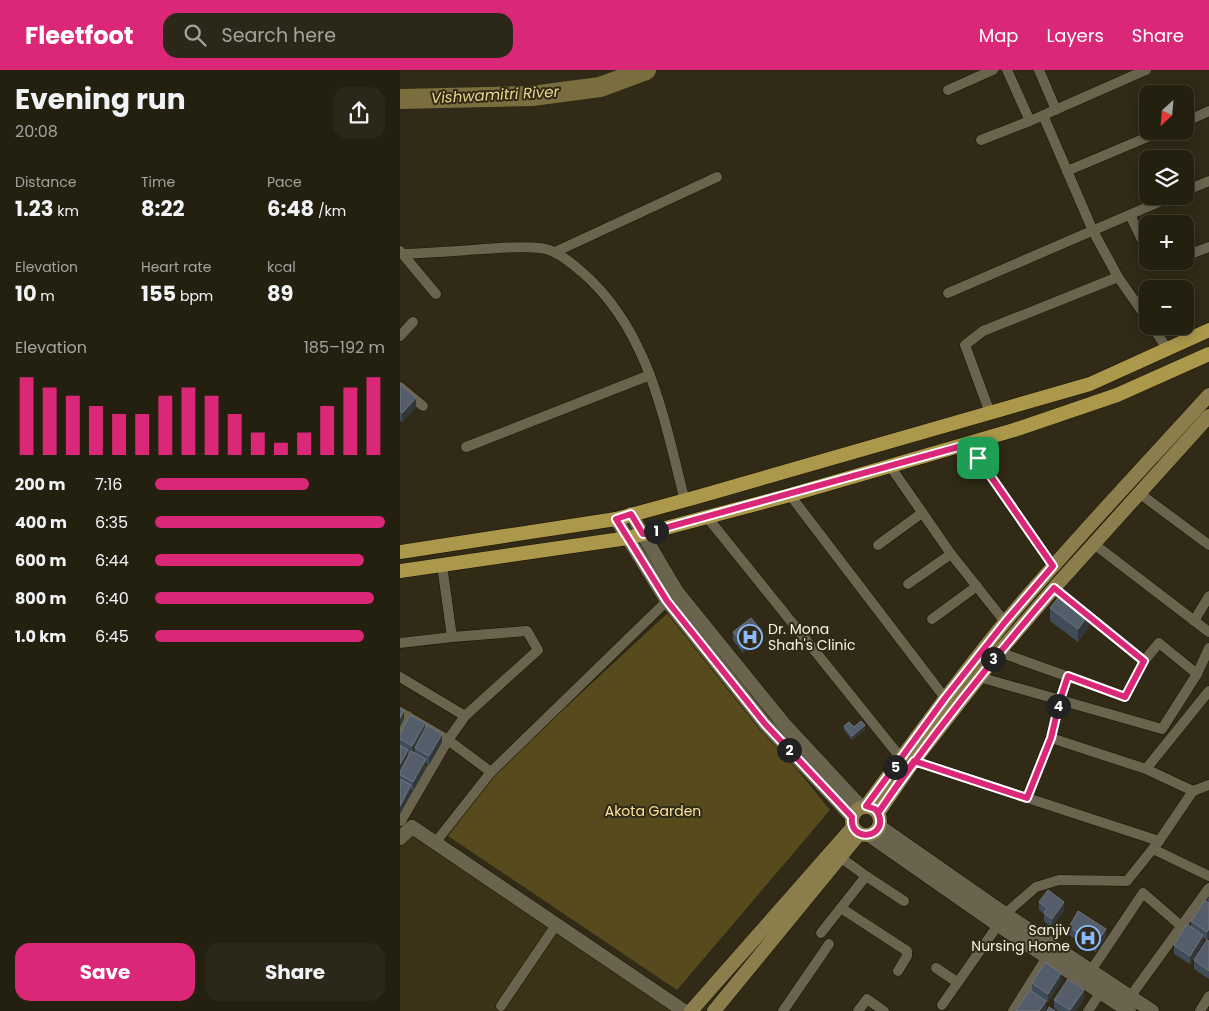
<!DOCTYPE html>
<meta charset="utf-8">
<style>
:root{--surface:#242010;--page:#2c2819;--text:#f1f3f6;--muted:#a3a39f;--line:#413e30;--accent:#db2777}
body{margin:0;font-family:Poppins,sans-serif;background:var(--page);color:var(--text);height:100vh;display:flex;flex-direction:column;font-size:19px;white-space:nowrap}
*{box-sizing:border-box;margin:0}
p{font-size:16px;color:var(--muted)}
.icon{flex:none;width:28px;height:28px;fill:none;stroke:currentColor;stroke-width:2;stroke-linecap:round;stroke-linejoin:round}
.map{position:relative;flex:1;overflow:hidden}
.sheet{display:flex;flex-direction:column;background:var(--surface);width:400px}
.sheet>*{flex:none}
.needle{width:32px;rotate:206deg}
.buttons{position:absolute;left:739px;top:15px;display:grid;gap:10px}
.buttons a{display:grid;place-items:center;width:55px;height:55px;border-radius:10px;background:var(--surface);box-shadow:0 2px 12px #0003,0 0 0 1px var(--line);font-size:25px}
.pin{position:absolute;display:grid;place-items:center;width:42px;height:42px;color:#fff;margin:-21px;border-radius:10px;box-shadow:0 2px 8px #0006}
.km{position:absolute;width:25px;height:25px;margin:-12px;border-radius:50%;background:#222;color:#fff;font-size:14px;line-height:25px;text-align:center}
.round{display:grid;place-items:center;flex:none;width:52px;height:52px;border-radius:15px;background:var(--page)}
.overview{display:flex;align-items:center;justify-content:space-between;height:85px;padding:0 15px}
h1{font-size:28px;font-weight:700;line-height:38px}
.figures{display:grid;grid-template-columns:repeat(3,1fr);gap:8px;height:85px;padding:5px 15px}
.figures div{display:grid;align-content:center}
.figures b{font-size:21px;font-weight:700}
.figures small{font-size:14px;font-weight:400}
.figures p{font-size:14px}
.chart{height:140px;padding:10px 15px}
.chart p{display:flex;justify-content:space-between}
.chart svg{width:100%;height:90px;margin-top:5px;stroke:var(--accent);stroke-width:6}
.button{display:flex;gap:10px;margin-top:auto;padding:10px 15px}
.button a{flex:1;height:58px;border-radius:15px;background:var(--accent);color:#fff;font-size:20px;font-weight:700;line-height:58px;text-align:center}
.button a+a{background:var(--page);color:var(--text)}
ul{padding:0 15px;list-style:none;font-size:16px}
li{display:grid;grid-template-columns:80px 60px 1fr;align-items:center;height:38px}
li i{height:12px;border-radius:6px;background:var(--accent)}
header{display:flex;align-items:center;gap:30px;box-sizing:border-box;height:70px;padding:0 25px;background:var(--accent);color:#fff}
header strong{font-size:24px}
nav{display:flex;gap:28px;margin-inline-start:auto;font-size:18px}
.search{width:350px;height:45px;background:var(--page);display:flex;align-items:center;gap:12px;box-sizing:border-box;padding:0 18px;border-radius:15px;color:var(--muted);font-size:19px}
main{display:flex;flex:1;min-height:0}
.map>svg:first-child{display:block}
.built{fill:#3a3317}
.green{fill:#574b1e}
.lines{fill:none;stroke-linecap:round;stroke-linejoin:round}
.river{stroke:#7a6e3f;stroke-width:20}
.minor-casing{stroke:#181302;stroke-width:11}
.tertiary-casing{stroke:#181302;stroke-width:15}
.secondary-casing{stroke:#181302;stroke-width:15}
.primary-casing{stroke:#181302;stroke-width:15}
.minor{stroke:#6a644e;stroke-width:10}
.tertiary{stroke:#6a644e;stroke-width:14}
.secondary{stroke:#8b7e4c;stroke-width:14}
.primary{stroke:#ab984a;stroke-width:14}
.wall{fill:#414c5b}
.shaded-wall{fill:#323739}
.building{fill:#545e6a;stroke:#6e757e}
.route-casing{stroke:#fff;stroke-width:10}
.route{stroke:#db2777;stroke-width:6}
.labels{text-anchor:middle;stroke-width:4;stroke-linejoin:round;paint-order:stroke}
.poi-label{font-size:14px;fill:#f6f3e6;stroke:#302a16;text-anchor:start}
.park-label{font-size:14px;fill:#f9e49a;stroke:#302a16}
.water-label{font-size:15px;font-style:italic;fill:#ebd78c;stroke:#302a16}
</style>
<header>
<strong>Fleetfoot</strong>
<div class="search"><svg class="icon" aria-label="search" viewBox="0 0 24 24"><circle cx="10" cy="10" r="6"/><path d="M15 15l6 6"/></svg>Search here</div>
<nav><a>Map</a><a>Layers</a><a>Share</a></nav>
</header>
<main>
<section class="sheet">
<div class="overview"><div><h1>Evening run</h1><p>20:08</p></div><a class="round"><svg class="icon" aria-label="share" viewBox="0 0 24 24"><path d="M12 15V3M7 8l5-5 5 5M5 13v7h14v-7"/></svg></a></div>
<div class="figures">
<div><p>Distance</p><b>1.23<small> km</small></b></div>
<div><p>Time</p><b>8:22</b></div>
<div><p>Pace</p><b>6:48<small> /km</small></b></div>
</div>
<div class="figures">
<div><p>Elevation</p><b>10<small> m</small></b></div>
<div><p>Heart rate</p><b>155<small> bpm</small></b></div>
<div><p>kcal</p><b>89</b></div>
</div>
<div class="chart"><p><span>Elevation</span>185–192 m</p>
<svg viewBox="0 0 160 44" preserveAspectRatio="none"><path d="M5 44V6M15 44V11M25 44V15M35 44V20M45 44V24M55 44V24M65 44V15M75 44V11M85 44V15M95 44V24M105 44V33M115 44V38M125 44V33M135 44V20M145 44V11M155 44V6"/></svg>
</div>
<ul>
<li><b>200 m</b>7:16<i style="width:67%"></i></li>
<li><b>400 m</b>6:35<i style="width:100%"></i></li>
<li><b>600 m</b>6:44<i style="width:91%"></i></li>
<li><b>800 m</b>6:40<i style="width:95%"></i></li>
<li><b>1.0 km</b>6:45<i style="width:91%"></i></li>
</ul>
<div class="button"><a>Save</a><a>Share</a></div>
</section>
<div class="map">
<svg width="809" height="941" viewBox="0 0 809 941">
<rect width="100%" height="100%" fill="#302a16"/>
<!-- built -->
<polygon class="built" points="12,757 277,941 0,941 0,769"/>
<!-- green -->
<polygon class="green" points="270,541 430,740 277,920 48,766 87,713 153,649"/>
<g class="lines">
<!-- river -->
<polyline class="river" points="0,29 132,26 200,17 246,0"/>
<defs>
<g id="minor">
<polyline points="607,0 630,51"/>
<polyline points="639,0 656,40"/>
<polyline points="548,20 593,0"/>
<polyline points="643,45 693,161 718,207 748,250"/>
<polyline points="785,52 809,41"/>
<polyline points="581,70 630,51 746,0"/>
<polyline points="667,101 762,61"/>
<polyline points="785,121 809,111"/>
<polyline points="730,145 748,182"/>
<polyline points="0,181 36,224"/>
<polyline points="155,182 317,107"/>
<path d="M3,184C30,183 56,181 83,179C101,178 122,176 140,178C157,180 170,192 182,202C249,260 264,349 285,431"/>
<polyline points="785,186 809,177"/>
<polyline points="752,191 757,195 772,191"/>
<polyline points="548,223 773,126"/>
<polyline points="752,256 768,280"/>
<polyline points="0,266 13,252"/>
<polyline points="0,317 23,336"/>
<polyline points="590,343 565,275 583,261 718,207"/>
<polyline points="569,374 653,496"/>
<polyline points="66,377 250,305"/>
<polyline points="490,396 551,484 605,552"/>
<polyline points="739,423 809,475"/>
<polyline points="390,425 545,628"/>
<polyline points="307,447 501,688"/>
<polyline points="694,474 809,562"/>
<polyline points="478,475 522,443"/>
<polyline points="42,495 52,567"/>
<polyline points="508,514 551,484"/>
<polyline points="654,518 744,591"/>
<polyline points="532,549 577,516"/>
<polyline points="794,551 809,526"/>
<polyline points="0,573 52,567 127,561 138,580 65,646 0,607"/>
<polyline points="599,582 725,627 744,591 759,573 797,604"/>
<polyline points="579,607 762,659 797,604 809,578"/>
<polyline points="0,642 48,670 91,702"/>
<polyline points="0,661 8,646"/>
<polyline points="651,668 746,699 793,721 809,715"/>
<polyline points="514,691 759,771"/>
<polyline points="746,699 809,621"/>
<polyline points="627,727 651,668 660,630 668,606"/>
<polyline points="1,751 48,670 65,646"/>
<polyline points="35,773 91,702 271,527"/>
<polyline points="753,779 809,806"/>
<polyline points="466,806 504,831"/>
<polyline points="441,838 507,881 507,886 498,901"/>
<polyline points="605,844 636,817 659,810 727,811 759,771 793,721"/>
<polyline points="421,863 466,806 440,787"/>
<polyline points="536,898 557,912"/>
<polyline points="690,902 743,823 781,856"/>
<polyline points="730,927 809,818"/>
<polyline points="542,935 598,855"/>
<polyline points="101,936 156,855"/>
<polyline points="383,941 429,874"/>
<polyline points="458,941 467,929 484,941"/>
<polyline points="613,941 647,887"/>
<polyline points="688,941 701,922"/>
<polyline points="800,941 809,926"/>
</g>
<g id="tertiary">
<polyline points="231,444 277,522 384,654 461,737"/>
<polyline points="216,449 267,531 365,654 452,747"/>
<polyline points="479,756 605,844 752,941"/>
<polyline points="469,765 598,855 729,941"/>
<polyline points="0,768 12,757 284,941"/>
</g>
<g id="secondary">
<path d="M466,736C512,674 556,611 606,551C671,473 741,400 809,325"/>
<circle cx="466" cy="751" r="14"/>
<polyline points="478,743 514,691 599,582 654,518 809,346"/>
<polyline points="291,941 453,757"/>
<polyline points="314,941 459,764"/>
</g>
<g id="primary">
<polyline points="0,482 216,449 297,427 690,314 809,260"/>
<polyline points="0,501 228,468 243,464 390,425 614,360 717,325 809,284"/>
</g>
</defs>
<!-- minor casing -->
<use href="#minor" class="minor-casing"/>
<!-- tertiary casing -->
<use href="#tertiary" class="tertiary-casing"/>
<!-- secondary casing -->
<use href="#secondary" class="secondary-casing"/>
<!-- primary casing -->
<use href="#primary" class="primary-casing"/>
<!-- minor -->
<use href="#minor" class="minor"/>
<!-- tertiary -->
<use href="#tertiary" class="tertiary"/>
<!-- secondary -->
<use href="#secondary" class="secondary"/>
<!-- primary -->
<use href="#primary" class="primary"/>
</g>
<!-- wall -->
<g class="wall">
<polygon points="0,314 16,337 2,352 0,350"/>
<polygon points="650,538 689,557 678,572 650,551"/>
<polygon points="333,562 361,569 343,583 333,570"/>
<polygon points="444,656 454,657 465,660 452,670 444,660"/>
<polygon points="25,659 42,672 29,695 26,693 26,698 13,721 11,720 11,724 0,744 0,664"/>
<polygon points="809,827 809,867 807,870 809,871 809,909 794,899 794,890 807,870 803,868 803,874 790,894 774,884 774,875 791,857 791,851 808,832 808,828"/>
<polygon points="639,832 664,841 652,858 644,851 644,844 639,840"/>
<polygon points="669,857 706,867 696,882 669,865"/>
<polygon points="661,912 648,932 646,931 646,939 645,941 616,941 632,921 632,913"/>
<polygon points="684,929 676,941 658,941 654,938 654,930"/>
</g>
<!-- shaded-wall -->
<g class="shaded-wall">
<polygon points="16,328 16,337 2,352 2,343"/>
<polygon points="689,544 689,557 678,572 678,559"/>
<polygon points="361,560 361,569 343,583 343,574"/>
<polygon points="4,640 4,649 0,657 0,648"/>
<polygon points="25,653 25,662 15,678 15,681 12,685 12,676"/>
<polygon points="465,655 465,660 452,670 452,666"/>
<polygon points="42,664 42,672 29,695 29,686"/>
<polygon points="8,680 8,688 0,702 0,694"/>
<polygon points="26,689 26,698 13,721 13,712"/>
<polygon points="11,715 11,724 0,744 0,736"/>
<polygon points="664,832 664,841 652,858 652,849"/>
<polygon points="706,859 706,867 696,882 696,874"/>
<polygon points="809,859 809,867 807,870 807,862"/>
<polygon points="803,865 803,874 790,894 790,886"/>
<polygon points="661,903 661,912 648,932 648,924"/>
<polygon points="684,920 684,929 676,941 670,941"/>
<polygon points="646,931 646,939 645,941 639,941"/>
</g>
<!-- building -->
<g class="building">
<polygon points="0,314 16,328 2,343 0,341"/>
<polygon points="661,524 689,544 678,559 650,538"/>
<polygon points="351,548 361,560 343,574 333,562"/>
<polygon points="0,638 4,640 0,648"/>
<polygon points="10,645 25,653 12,676 0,669 0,664"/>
<polygon points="461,651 465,655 452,666 444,656 449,652 454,657"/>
<polygon points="27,655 42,664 29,686 15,678"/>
<polygon points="0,675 8,680 0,694"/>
<polygon points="11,681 26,689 13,712 0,705 0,702"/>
<polygon points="0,709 11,715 0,736"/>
<polygon points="648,820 664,832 652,849 644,843 647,838 639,832"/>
<polygon points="805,830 809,833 809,859 807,862 791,851"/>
<polygon points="678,841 706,859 696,874 669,857"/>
<polygon points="787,854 803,865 790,886 774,875"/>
<polygon points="807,870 809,871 809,901 794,890"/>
<polygon points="645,892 661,903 648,924 632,913"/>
<polygon points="668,909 684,920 670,940 654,930"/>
<polygon points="630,920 646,931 639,941 617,941 616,940"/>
<polygon points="649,937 655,941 647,941"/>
</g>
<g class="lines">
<defs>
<path id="route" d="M578,388L569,374L243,464L231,444L216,449L267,531L365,654L452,747C449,775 490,767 478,743C532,665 592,590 654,518L744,591L725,627L668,606L660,630L651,668L627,728L514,691L478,743L475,739L466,736L545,628L605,552L653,496L578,388"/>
</defs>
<!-- route casing -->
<use href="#route" class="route-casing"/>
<!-- route -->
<use href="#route" class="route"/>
</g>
<!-- icons -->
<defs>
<symbol id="hospital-ring" viewBox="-11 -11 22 22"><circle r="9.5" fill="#302a16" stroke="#8abafc" stroke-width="1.5"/><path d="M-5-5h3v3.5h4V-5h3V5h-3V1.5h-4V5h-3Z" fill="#8abafc"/></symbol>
</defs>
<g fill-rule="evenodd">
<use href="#hospital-ring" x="336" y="553" width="28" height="28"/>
<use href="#hospital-ring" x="674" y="854" width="28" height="28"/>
</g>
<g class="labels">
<!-- poi labels -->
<g class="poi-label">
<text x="368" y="564">Dr. Mona<tspan x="368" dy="16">Shah's Clinic</tspan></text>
<text x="670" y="865" text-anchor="end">Sanjiv<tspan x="670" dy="16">Nursing Home</tspan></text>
</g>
<!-- park labels -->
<g class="park-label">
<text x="253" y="746">Akota Garden</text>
</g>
<!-- water labels -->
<g class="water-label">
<text transform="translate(95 25) rotate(-3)" y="5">Vishwamitri River</text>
</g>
</g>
</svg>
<div class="buttons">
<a><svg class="needle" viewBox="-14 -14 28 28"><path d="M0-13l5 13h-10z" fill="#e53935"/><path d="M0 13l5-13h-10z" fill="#a3a39f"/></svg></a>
<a><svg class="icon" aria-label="layers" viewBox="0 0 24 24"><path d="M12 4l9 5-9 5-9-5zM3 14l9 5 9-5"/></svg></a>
<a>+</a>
<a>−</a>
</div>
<div class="pin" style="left:578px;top:388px;background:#1e9e55"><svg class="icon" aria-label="arrive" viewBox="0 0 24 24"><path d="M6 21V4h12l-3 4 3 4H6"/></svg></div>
<b class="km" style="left:256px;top:461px">1</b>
<b class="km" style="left:389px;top:680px">2</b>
<b class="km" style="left:593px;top:589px">3</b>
<b class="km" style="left:658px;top:636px">4</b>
<b class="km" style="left:495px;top:697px">5</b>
</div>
</main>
